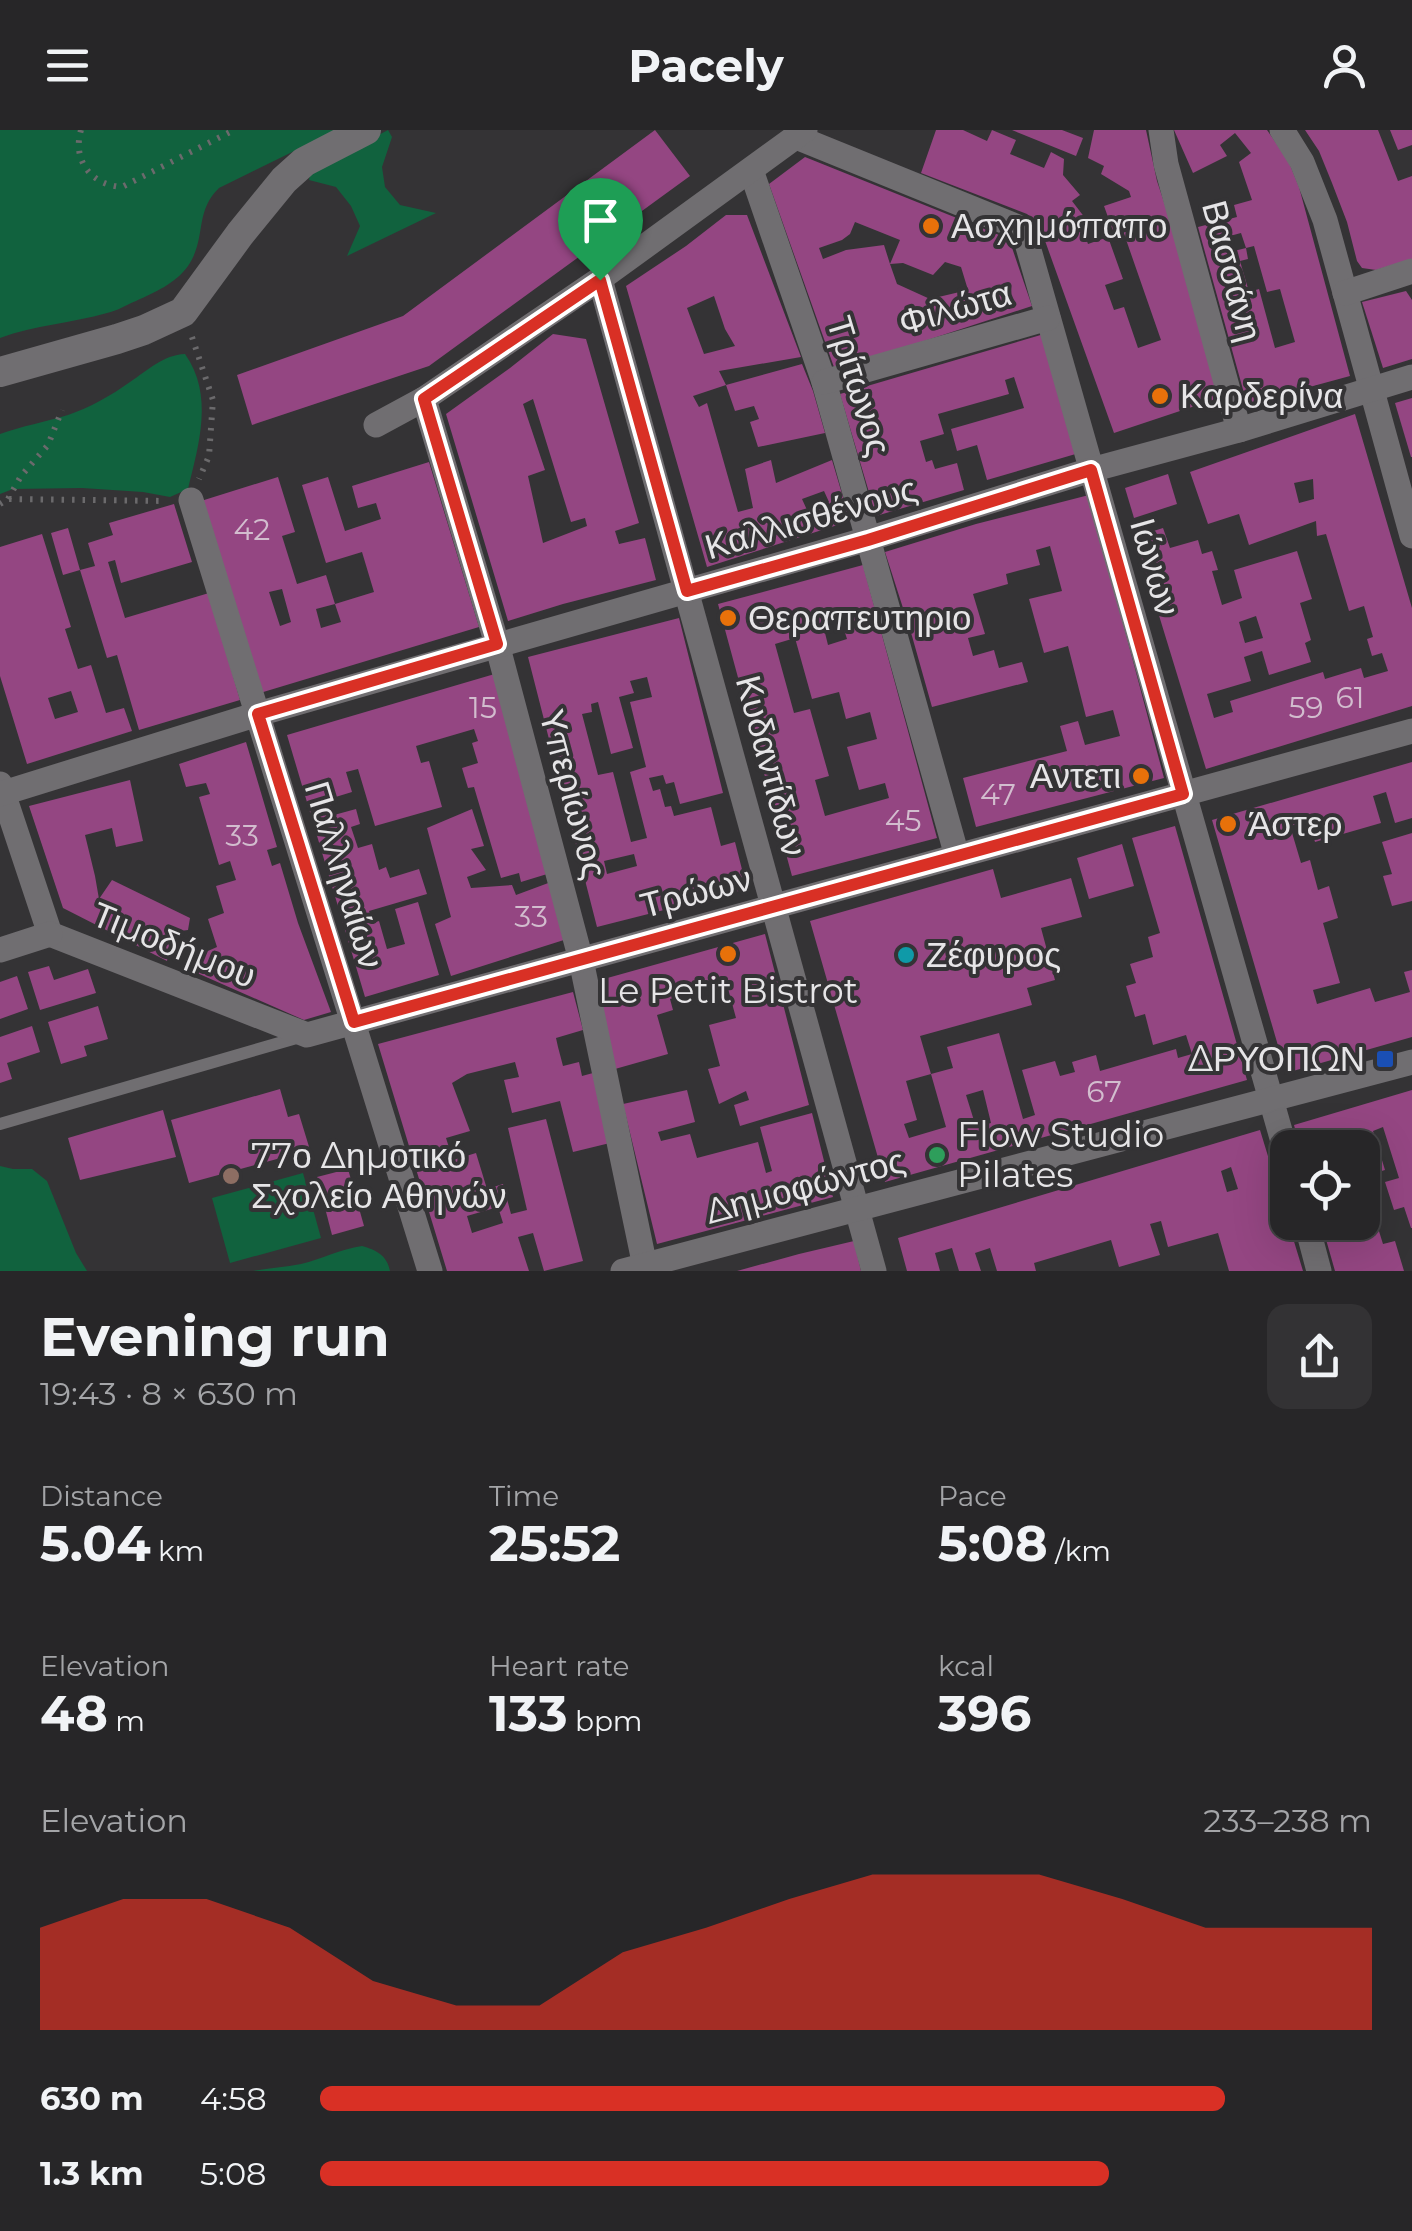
<!DOCTYPE html>
<meta charset="utf-8">
<style>
:root{--surface:#272628;--page:#333234;--text:#f1f3f6;--muted:#a4a5a8;--line:#434345;--accent:#d93025}
body{margin:0;font-family:Montserrat,sans-serif;background:var(--page);color:var(--text);height:100vh;display:flex;flex-direction:column;font-size:38px;white-space:nowrap}
*{box-sizing:border-box;margin:0}
p{font-size:32px;color:var(--muted)}
.icon{flex:none;width:55px;height:55px;fill:none;stroke:currentColor;stroke-width:2;stroke-linecap:round;stroke-linejoin:round}
.map{position:relative;height:1141px;overflow:hidden}
.panel{display:flex;flex-direction:column;background:var(--surface);flex:1}
.panel>*{flex:none}
.tools{position:absolute;left:1270px;top:1000px;display:grid;gap:20px}
.tools a{display:grid;place-items:center;width:110px;height:110px;border-radius:20px;background:var(--surface);box-shadow:0 10px 40px #0002,0 0 0 2px var(--line);font-size:50px}
.pin{position:absolute;display:grid;place-items:center;width:85px;height:85px;color:#fff;margin:-102px -42px;border-radius:50% 50% 50% 0;rotate:-45deg;box-shadow:0 0 10px #0007}
.pin .icon{rotate:45deg}
.round{display:grid;place-items:center;flex:none;width:105px;height:105px;border-radius:20px;background:var(--page)}
.head{display:flex;align-items:center;justify-content:space-between;height:170px;padding:0 40px}
h1{font-size:55px;font-weight:700;line-height:75px}
.metrics{display:grid;grid-template-columns:repeat(3,1fr);gap:15px;height:170px;padding:10px 40px}
.metrics div{display:grid;align-content:center}
.metrics b{font-size:50px;font-weight:700}
.metrics small{font-size:28px;font-weight:400}
.metrics p{font-size:28px}
.chart{height:280px;padding:20px 40px}
.chart p{display:flex;justify-content:space-between}
.chart svg{width:100%;height:180px;margin-top:10px;fill:var(--accent);opacity:.7}
ul{padding:0 40px;list-style:none;font-size:32px}
li{display:grid;grid-template-columns:160px 120px 1fr;align-items:center;height:75px}
li i{height:25px;border-radius:12px;background:var(--accent)}
header{display:flex;justify-content:space-between;align-items:center;height:130px;padding:0 40px;background:var(--surface);font-size:45px;font-weight:700}
.map>svg:first-child{display:block}
.green{fill:#11623e}
.building{fill:#944682;fill-rule:evenodd}
.lines{fill:none;stroke-linecap:round;stroke-linejoin:round}
.path{stroke:#6b6a6c;stroke-width:6;stroke-dasharray:2.5 8;stroke-linecap:butt}
.lane{stroke:#706e71;stroke-width:12}
.street{stroke:#706e71;stroke-width:25}
.secondary{stroke:#706e71;stroke-width:30}
.route-casing{stroke:#fff;stroke-width:20}
.route{stroke:#d93025;stroke-width:12}
.food-dot{fill:#e8710a;stroke:#343335;stroke-width:4}
.culture-dot{fill:#0f9aa8;stroke:#343335;stroke-width:4}
.transit-dot{fill:#1a4fb4;stroke:#343335;stroke-width:4}
.leisure-dot{fill:#2e9e5b;stroke:#343335;stroke-width:4}
.education-dot{fill:#8d6e63;stroke:#343335;stroke-width:4}
.labels{text-anchor:middle;stroke-width:8;stroke-linejoin:round;paint-order:stroke}
.number-label{font-size:30px;fill:#d2bdce}
.poi-label{font-size:35px;fill:#e6e5e7;stroke:#343335;text-anchor:start}
.street-label{font-size:35px;fill:#e6e5e7;stroke:#343335}
</style>
<header><svg class="icon" aria-label="menu" viewBox="0 0 24 24"><path d="M4 6h16M4 12h16M4 18h16"/></svg>Pacely<svg class="icon" aria-label="person" viewBox="0 0 24 24"><circle cx="12" cy="8" r="4"/><path d="M4 21q1-7 8-7t8 7"/></svg></header>
<div class="map">
<svg width="1412" height="1141" viewBox="0 0 1412 1141">
<rect width="100%" height="100%" fill="#343335"/>
<!-- green -->
<g class="green">
<path d="M0,0H337L219,58C194,82 207,108 188,136C175,154 155,162 136,171C126,175 117,181 107,183C72,193 35,195 0,208Z"/>
<polygon points="388,0 392,7 382,37 385,57 400,75 436,83 347,126 360,96 351,76 336,57 309,50 311,41"/>
<path d="M185,224C214,265 199,314 188,359L170,367L143,362L82,358L13,359L0,364V304C22,296 45,292 68,285C89,278 112,265 130,252C148,240 163,225 185,224Z"/>
<polygon points="0,1036 13,1039 32,1039 47,1051 76,1123 87,1141 0,1141"/>
<polygon points="303,1043 321,1108 230,1133 212,1068"/>
<path d="M362,1116C376,1120 387,1125 390,1141H253C269,1138 285,1137 301,1134C322,1129 340,1119 362,1116Z"/>
</g>
<!-- building -->
<g class="building">
<polygon points="655,0 690,46 429,236 252,295 237,245 403,186"/>
<polygon points="936,0 963,0 987,11 992,0 1016,10 1010,24 1044,38 1051,22 1064,29 1063,45 1080,65 1072,71 1092,97 1083,100 1088,114 1108,107 1123,149 1105,155 1114,180 1124,177 1138,218 1161,210 1122,98 1113,101 1104,76 1131,67 1129,61 1101,44 1104,36 1088,28 1094,0 1146,0 1157,51 1187,141 1219,268 1114,303 1039,94 1027,84 921,43"/>
<polygon points="1012,0 1062,0 1083,8 1076,26"/>
<path d="M1174,0H1267L1288,30L1299,57L1350,246L1247,274L1198,97L1237,87L1234,75L1252,70L1239,32L1251,23L1235,3L1220,15L1227,26L1193,43ZM1241,103L1246,118L1254,116L1267,162L1280,159L1295,212L1275,218L1259,159L1249,162L1240,131L1248,129L1246,118L1230,122L1226,107Z"/>
<polygon points="1305,0 1378,0 1398,51 1412,46 1412,129 1376,140 1362,138 1357,131 1347,92 1332,53 1319,21"/>
<polygon points="1390,0 1412,0 1412,15 1398,20"/>
<path d="M805,27L1009,109L1032,176L835,240L769,54ZM855,92L900,110L890,134L903,133L933,145L945,132L961,137L968,160L930,169L897,154L890,134L884,115L846,120L823,129L819,118L842,110L850,104Z"/>
<path d="M726,85H747L801,227L719,241L726,255L693,266L699,277L707,273L738,382L753,378L745,339L771,330L776,353L832,330L850,391L707,437L626,156L686,116ZM714,166L725,199L735,216L704,224L687,178ZM824,361L829,372L807,380L802,369Z"/>
<polygon points="1406,161 1412,170 1412,229 1383,238 1362,172"/>
<path d="M553,204L586,209L639,393L615,401L619,414L645,408L656,450L563,474L508,491L446,284L510,238ZM533,269L571,392L585,388L587,396L543,413L528,346L545,340L523,274Z"/>
<polygon points="1044,204 1079,323 987,350 977,315 957,321 951,299 1024,278 1014,247 1005,250 1009,264 938,284 944,304 920,311 926,332 932,330 935,339 957,333 964,360 876,386 840,264"/>
<polygon points="802,234 813,261 825,303 758,317 750,292 759,289 754,276 735,281 726,255"/>
<polygon points="1412,268 1412,327 1411,327 1395,273"/>
<path d="M1355,284L1412,478V576L1206,639L1135,407L1163,398L1170,418L1198,410L1202,424L1212,421L1218,440L1212,441L1222,475L1242,468L1234,440L1297,421L1312,469L1300,473L1311,510L1305,513L1311,532L1269,545L1262,521L1244,527L1251,551L1207,564L1214,588L1233,582L1230,571L1323,542L1325,549L1361,538L1364,548L1388,541L1382,523L1372,526L1367,509L1373,507L1364,476L1349,481L1326,404L1317,406L1316,391L1249,415L1239,384L1208,394L1190,342ZM1313,349L1314,369L1299,373L1294,353ZM1256,486L1263,508L1245,513L1239,492Z"/>
<path d="M429,332L479,497L260,563L201,371L278,347L295,402L282,406L297,454L326,445L335,474L316,479L321,498L341,492L335,474L374,462L362,422L326,433L302,355L328,347L345,401L381,389L376,373L358,378L352,356ZM282,459L291,492L280,496L269,462Z"/>
<polygon points="1168,344 1177,374 1134,388 1125,358"/>
<polygon points="1089,365 1164,648 976,697 963,648 1067,621 1060,596 1078,591 1085,615 1120,606 1113,580 1086,587 1068,516 1044,523 1029,469 1062,461 1050,416 1036,420 1040,435 1006,444 1008,454 973,464 985,504 968,508 973,526 994,520 999,538 1022,532 1028,552 932,577 912,506 885,422 976,394"/>
<polygon points="174,374 192,432 121,453 115,430 108,432 125,488 209,463 240,570 139,600 117,525 107,528 80,440 63,445 51,403 68,398 80,440 95,436 88,413 113,405 109,393"/>
<path d="M42,404L71,497L65,499L78,539L91,535L106,583L124,578L132,601L27,634L0,546V417ZM71,561L78,582L55,589L48,568Z"/>
<path d="M863,435L937,708L792,746L718,474ZM841,490L847,509L828,515L823,495ZM795,508L812,569L839,562L846,589L870,582L877,609L847,617L859,660L885,653L889,668L825,686L815,650L829,646L810,579L794,583L775,514Z"/>
<path d="M679,488L723,663L680,674L674,652L666,654L663,645L649,648L653,661L660,659L665,677L671,676L674,686L711,677L721,716L735,712L747,759L597,797L528,527ZM647,547L652,567L630,572L646,637L630,642L647,708L631,712L613,642L598,645L582,584L592,582L591,574L598,572L611,624L633,618L619,567L634,563L630,551ZM634,724L637,736L607,744L604,731Z"/>
<polygon points="498,543 557,741 521,752 519,743 501,748 474,657 468,658 462,638 478,633 472,613 478,611 474,599 416,616 421,633 429,631 442,677 375,696 358,639 346,642 352,662 329,669 334,685 356,679 360,694 351,697 358,718 372,714 379,740 386,737 390,748 419,739 427,764 369,781 373,793 379,791 387,819 405,814 395,779 418,772 439,845 365,867 287,605"/>
<polygon points="246,612 277,717 267,720 272,736 280,733 298,793 331,882 304,890 188,839 185,831 217,817 208,789 224,783 216,756 236,750 230,731 219,735 199,667 210,664 206,653 186,657 179,634"/>
<polygon points="1412,632 1412,688 1395,693 1386,662 1373,666 1381,693 1315,712 1309,691 1290,696 1301,733 1310,730 1318,760 1329,756 1338,788 1323,793 1340,853 1313,860 1317,874 1370,858 1375,872 1410,862 1404,842 1412,840 1412,907 1286,943 1212,690"/>
<polygon points="130,650 143,711 116,717 112,698 85,705 95,746 99,769 112,750 190,788 188,800 172,802 167,831 63,778 29,676"/>
<polygon points="472,679 484,716 471,719 486,740 467,747 471,758 512,755 516,765 551,752 567,809 451,846 435,794 451,787 427,698"/>
<path d="M1175,696L1247,950L885,1052L810,791L993,739L1001,768L1071,748L1082,787L1041,798L1055,850L1027,858L1032,875L920,906L931,944L906,951L917,990L904,994L909,1008L946,997L931,944L953,938L947,917L999,903L1023,989L1035,985L1022,940L1055,931L1060,946L1075,942L1072,932L1096,925L1100,941L1176,919L1178,928L1192,924L1186,905L1153,915L1145,884L1135,887L1126,856L1136,853L1130,834L1153,827L1148,807L1160,803L1132,708ZM983,960L991,993L976,997L966,965Z"/>
<polygon points="1412,703 1412,771 1392,776 1383,746 1392,744 1382,712"/>
<polygon points="1122,714 1134,756 1089,769 1077,728"/>
<polygon points="765,804 809,975 740,996 734,975 749,970 746,961 719,974 708,939 720,936 709,895 736,888 726,851 670,869 673,880 657,885 668,924 615,939 593,852"/>
<polygon points="49,836 54,850 88,839 96,863 40,880 28,842"/>
<polygon points="17,846 28,879 0,889 0,852"/>
<path d="M573,862L583,900L556,908L558,917L563,936L579,932L582,946L593,943L610,1013L573,1022L560,971L512,983L504,950L519,947L515,932L467,944L452,953L470,1001L446,1008L453,1030L476,1023L487,1059L503,1054L511,1084L527,1080L508,998L546,989L583,1131L544,1141L533,1103L518,1107L529,1141H447L378,914ZM498,1077L503,1093L472,1103L467,1086Z"/>
<polygon points="98,876 108,909 84,916 87,926 61,934 48,892"/>
<polygon points="32,896 40,922 7,933 12,949 0,953 0,907"/>
<polygon points="280,959 288,987 299,984 310,1020 189,1053 171,990"/>
<polygon points="687,960 695,992 658,1002 661,1011 690,1004 697,1028 758,1012 766,1043 772,1041 760,997 812,983 833,1067 657,1114 623,974"/>
<polygon points="1412,960 1412,1098 1411,1098 1404,1077 1394,1080 1385,1052 1399,1048 1383,997 1373,1001 1385,1040 1362,1047 1362,1018 1300,1018 1294,995"/>
<polygon points="163,980 176,1027 80,1050 68,1008"/>
<path d="M1260,1000L1303,1141H1229L1218,1103L1168,1117L1161,1091L1150,1094L1160,1125L1119,1137L1111,1110L1034,1133L1036,1141H997L990,1118L975,1123L981,1141H959L952,1118L935,1123L940,1141H907L898,1108ZM1231,1037L1238,1059L1227,1062L1221,1041Z"/>
<polygon points="348,1039 364,1096 332,1105 317,1047"/>
<polygon points="1363,1050 1383,1114 1395,1111 1404,1141 1335,1141 1321,1092 1362,1092"/>
<polygon points="854,1111 861,1141 737,1141 799,1124"/>
</g>
<g class="lines">
<!-- path -->
<g class="path">
<path d="M81,0C72,30 91,55 122,57L234,0"/>
<polyline points="192,207 213,270 209,326 199,349"/>
<polyline points="8,369 21,346 48,315 62,280"/>
<polyline points="0,374 8,369 166,371"/>
</g>
<!-- lane -->
<polyline class="lane" points="0,994 300,907"/>
<!-- street -->
<g class="street">
<polyline points="1161,0 1166,34 1239,300"/>
<polyline points="1282,0 1302,32 1325,90 1412,406"/>
<polyline points="796,7 1023,99 1288,1029"/>
<polyline points="751,40 824,252 957,726"/>
<polyline points="600,149 874,1141"/>
<polyline points="1345,163 1412,141"/>
<polyline points="824,252 1048,188"/>
<polyline points="424,269 497,514 581,830 646,1141"/>
<polyline points="376,295 424,269 600,149 805,0"/>
<polyline points="191,370 430,1141"/>
<polyline points="0,654 50,804 307,905 1412,601"/>
<polyline points="0,664 258,584 868,409 1091,340 1239,300 1412,247"/>
<polyline points="0,820 50,804"/>
<polyline points="1306,1092 1319,1141"/>
<polyline points="623,1141 1412,932"/>
</g>
<!-- secondary -->
<polyline class="secondary" points="0,242 117,209 144,200 183,182 240,104 284,50 304,32 366,0"/>
</g>
<g class="lines">
<defs>
<polygon id="route" points="600,150 687,461 868,410 1091,340 1183,664 354,892 258,584 497,514 424,269"/>
</defs>
<!-- route casing -->
<use href="#route" class="route-casing"/>
<!-- route -->
<use href="#route" class="route"/>
</g>
<!-- markers -->
<g class="food-dot">
<circle cx="931" cy="96" r="10"/>
<circle cx="1160" cy="266" r="10"/>
<circle cx="728" cy="488" r="10"/>
<circle cx="1141" cy="646" r="10"/>
<circle cx="1228" cy="694" r="10"/>
<circle cx="728" cy="824" r="10"/>
</g>
<circle class="culture-dot" cx="906" cy="825" r="10"/>
<rect class="transit-dot" x="1375" y="919" width="20" height="20" rx="5"/>
<circle class="leisure-dot" cx="937" cy="1025" r="10"/>
<circle class="education-dot" cx="231" cy="1046" r="10"/>
<g class="labels">
<!-- number labels -->
<g class="number-label">
<text x="252" y="410">42</text>
<text x="1350" y="578">61</text>
<text x="483" y="588">15</text>
<text x="1306" y="588">59</text>
<text x="998" y="675">47</text>
<text x="903" y="701">45</text>
<text x="242" y="716">33</text>
<text x="531" y="797">33</text>
<text x="1104" y="972">67</text>
</g>
<!-- poi labels -->
<g class="poi-label">
<text x="951" y="108">Ασχημόπαπο</text>
<text x="1180" y="278">Καρδερίνα</text>
<text x="748" y="500">Θεραπευτηριο</text>
<text x="1121" y="658" text-anchor="end">Αντετι</text>
<text x="1248" y="706">Άστερ</text>
<text x="926" y="837">Ζέφυρος</text>
<text x="728" y="873" text-anchor="middle">Le Petit Bistrot</text>
<text x="1365" y="941" text-anchor="end">ΔΡΥΟΠΩΝ</text>
<text x="957" y="1017">Flow Studio<tspan x="957" dy="40">Pilates</tspan></text>
<text x="251" y="1038">77ο Δημοτικό<tspan x="251" dy="40">Σχολείο Αθηνών</tspan></text>
</g>
<!-- street labels -->
<g class="street-label">
<text transform="translate(1232 141) rotate(75)" y="12">Βασσάνη</text>
<text transform="translate(955 178) rotate(-16)" y="12">Φιλώτα</text>
<text transform="translate(859 256) rotate(73)" y="12">Τρίτωνος</text>
<text transform="translate(811 388) rotate(-16)" y="12">Καλλισθένους</text>
<text transform="translate(1155 437) rotate(74)" y="12">Ιώνων</text>
<text transform="translate(771 636) rotate(75)" y="12">Κυδαντίδων</text>
<text transform="translate(573 664) rotate(75)" y="12">Υπερίωνος</text>
<text transform="translate(344 745) rotate(73)" y="12">Παλληναίων</text>
<text transform="translate(696 762) rotate(-15)" y="12">Τρώων</text>
<text transform="translate(174 815) rotate(22)" y="12">Τιμοδήμου</text>
<text transform="translate(805 1056) rotate(-15)" y="12">Δημοφώντος</text>
</g>
</g>
</svg>
<div class="tools">
<a><svg class="icon" aria-label="locate" viewBox="0 0 24 24"><circle cx="12" cy="12" r="6"/><path d="M12 2v4M12 18v4M2 12h4M18 12h4"/></svg></a>
</div>
<div class="pin" style="left:600px;top:150px;background:#1e9e55"><svg class="icon" aria-label="arrive" viewBox="0 0 24 24"><path d="M6 21V4h12l-3 4 3 4H6"/></svg></div>
</div>
<section class="panel">
<div class="head"><div><h1>Evening run</h1><p>19:43 · 8 × 630 m</p></div><a class="round"><svg class="icon" aria-label="share" viewBox="0 0 24 24"><path d="M12 15V3M7 8l5-5 5 5M5 13v7h14v-7"/></svg></a></div>
<div class="metrics">
<div><p>Distance</p><b>5.04<small> km</small></b></div>
<div><p>Time</p><b>25:52</b></div>
<div><p>Pace</p><b>5:08<small> /km</small></b></div>
</div>
<div class="metrics">
<div><p>Elevation</p><b>48<small> m</small></b></div>
<div><p>Heart rate</p><b>133<small> bpm</small></b></div>
<div><p>kcal</p><b>396</b></div>
</div>
<div class="chart"><p><span>Elevation</span>233–238 m</p>
<svg viewBox="0 0 160 44" preserveAspectRatio="none"><path d="M0 44V19L10 12L20 12L30 19L40 32L50 38L60 38L70 25L80 19L90 12L100 6L110 6L120 6L130 12L140 19L150 19L160 19V44z"/></svg>
</div>
<ul>
<li><b>630 m</b>4:58<i style="width:86%"></i></li>
<li><b>1.3 km</b>5:08<i style="width:75%"></i></li>
</ul>
</section>
